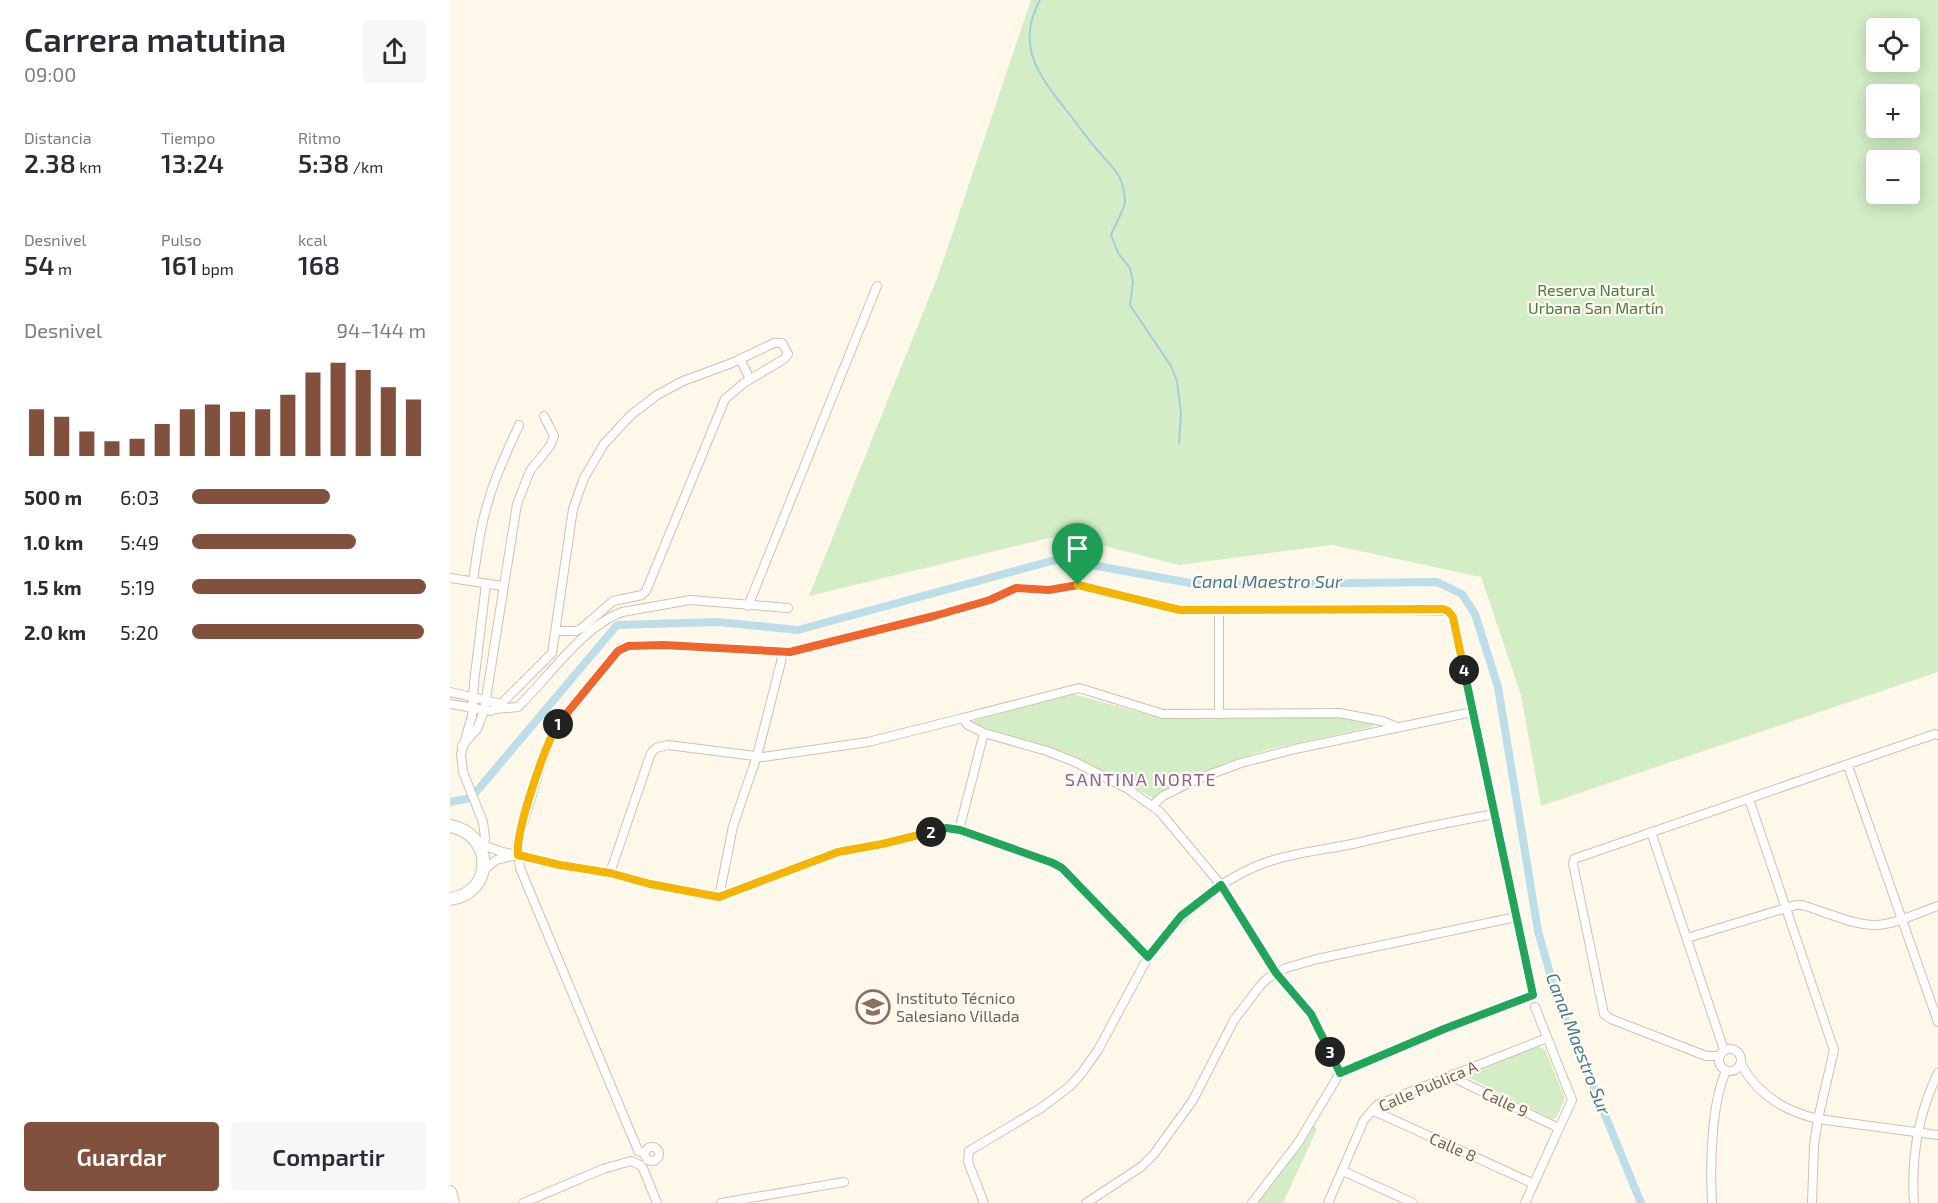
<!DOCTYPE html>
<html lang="es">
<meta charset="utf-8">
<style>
:root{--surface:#fff;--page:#f7f7f7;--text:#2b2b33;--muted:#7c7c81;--accent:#82513e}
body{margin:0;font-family:"Exo 2",sans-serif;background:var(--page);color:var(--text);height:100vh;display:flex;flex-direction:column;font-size:22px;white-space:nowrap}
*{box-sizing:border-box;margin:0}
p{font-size:20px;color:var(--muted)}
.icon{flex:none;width:33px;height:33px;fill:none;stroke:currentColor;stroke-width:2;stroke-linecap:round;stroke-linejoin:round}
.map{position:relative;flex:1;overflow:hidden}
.panel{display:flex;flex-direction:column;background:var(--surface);width:450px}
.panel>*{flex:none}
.tools{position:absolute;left:1416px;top:18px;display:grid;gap:12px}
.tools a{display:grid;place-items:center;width:54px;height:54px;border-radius:6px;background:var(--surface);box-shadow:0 3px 15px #0003;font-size:30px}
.pin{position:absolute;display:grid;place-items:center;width:51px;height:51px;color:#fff;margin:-62px -26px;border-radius:50% 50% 50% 0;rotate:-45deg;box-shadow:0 0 6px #0007}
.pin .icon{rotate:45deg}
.km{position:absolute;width:30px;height:30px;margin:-15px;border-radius:50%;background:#222;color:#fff;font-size:16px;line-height:30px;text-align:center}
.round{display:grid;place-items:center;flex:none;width:63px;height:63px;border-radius:6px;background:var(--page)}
.overview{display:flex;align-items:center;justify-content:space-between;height:102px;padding:0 24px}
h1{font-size:33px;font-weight:600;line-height:45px}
.metrics{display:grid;grid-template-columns:repeat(3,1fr);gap:9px;height:102px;padding:6px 24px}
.metrics div{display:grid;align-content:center}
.metrics b{font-size:26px;font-weight:600}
.metrics small{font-size:16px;font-weight:400}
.metrics p{font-size:16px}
.chart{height:168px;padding:12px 24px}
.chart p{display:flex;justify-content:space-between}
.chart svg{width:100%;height:108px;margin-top:6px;stroke:var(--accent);stroke-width:6}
.button{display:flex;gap:12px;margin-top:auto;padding:12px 24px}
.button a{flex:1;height:69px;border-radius:6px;background:var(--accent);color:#fff;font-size:24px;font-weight:600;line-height:69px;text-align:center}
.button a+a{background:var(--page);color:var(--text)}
ul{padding:0 24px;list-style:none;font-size:20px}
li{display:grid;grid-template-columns:96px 72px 1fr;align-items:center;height:45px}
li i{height:15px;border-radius:8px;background:var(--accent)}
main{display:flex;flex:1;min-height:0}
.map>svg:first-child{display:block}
.green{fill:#d3edc7;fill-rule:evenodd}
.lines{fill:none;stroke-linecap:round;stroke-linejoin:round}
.stream{stroke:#a3cddc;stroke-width:2}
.canal{stroke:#bddee9;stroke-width:8}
.minor-casing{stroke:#d2c1af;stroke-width:10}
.secondary-casing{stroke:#d5c3ac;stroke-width:14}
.minor{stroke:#fff;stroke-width:8}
.secondary{stroke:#fff;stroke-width:12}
.split-1-casing{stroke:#fff;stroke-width:12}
.split-2-casing{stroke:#fff;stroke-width:12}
.split-3-casing{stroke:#fff;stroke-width:12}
.split-4-casing{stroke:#fff;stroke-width:12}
.split-5-casing{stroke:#fff;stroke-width:12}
.split-1{stroke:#f0652b;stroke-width:8}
.split-2{stroke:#f5b400;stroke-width:8}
.split-3{stroke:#22a559;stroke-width:8}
.split-4{stroke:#22a559;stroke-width:8}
.split-5{stroke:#f5b400;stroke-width:8}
.labels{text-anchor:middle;stroke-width:4.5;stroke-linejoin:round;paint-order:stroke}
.park-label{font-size:16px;fill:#4b7b40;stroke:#fffbf2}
.education-label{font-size:16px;fill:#785e54;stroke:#fffbf2;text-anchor:start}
.street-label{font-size:16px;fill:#7b614b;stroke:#fffbf2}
.water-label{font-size:18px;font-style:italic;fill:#437a90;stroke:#fffbf2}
.neighbourhood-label{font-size:18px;letter-spacing:1.5px;fill:#8b6497;stroke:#fffbf2}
</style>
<main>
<section class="panel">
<div class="overview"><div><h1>Carrera matutina</h1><p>09:00</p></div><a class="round"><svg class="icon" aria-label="share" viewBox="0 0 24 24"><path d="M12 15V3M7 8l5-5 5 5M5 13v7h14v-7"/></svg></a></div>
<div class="metrics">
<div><p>Distancia</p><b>2.38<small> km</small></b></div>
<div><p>Tiempo</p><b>13:24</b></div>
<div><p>Ritmo</p><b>5:38<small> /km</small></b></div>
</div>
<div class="metrics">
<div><p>Desnivel</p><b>54<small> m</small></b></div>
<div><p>Pulso</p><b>161<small> bpm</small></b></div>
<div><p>kcal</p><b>168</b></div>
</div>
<div class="chart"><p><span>Desnivel</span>94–144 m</p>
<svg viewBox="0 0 160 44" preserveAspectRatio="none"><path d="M5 44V25M15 44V28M25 44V34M35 44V38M45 44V37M55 44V31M65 44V25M75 44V23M85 44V26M95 44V25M105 44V19M115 44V10M125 44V6M135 44V9M145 44V16M155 44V21"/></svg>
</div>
<ul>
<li><b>500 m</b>6:03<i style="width:59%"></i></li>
<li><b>1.0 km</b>5:49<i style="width:70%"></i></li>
<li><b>1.5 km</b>5:19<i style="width:100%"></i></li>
<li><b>2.0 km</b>5:20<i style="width:99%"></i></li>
</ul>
<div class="button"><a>Guardar</a><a>Compartir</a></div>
</section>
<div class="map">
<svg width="1488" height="1203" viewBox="0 0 1488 1203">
<rect width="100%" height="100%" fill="#fef8eb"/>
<!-- green -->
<g class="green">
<path d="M581,0H1488V672L1091,806L1071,695L1031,577L882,545L729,565L611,535L359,596L489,273ZM1460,28V62H1426V28ZM1460,94V128H1426V94ZM1460,160V194H1426V160Z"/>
<polygon points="623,694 714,719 887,717 925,722 922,727 820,749 778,762 703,798 673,781 623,758 525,724 523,721"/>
<polygon points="1088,1046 1095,1050 1114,1096 1114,1101 1106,1118 1102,1119 1018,1077 1019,1075"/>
<polygon points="864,1125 867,1129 833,1203 807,1203 820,1188"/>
</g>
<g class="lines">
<!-- stream -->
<path class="stream" d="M590,0C565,45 589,76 617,111C627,124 637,138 648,151C664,169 674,175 675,202C675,208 664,227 661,235L668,253L680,268L683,282L680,305L721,366L727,381L731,414L729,443"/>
<!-- canal -->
<polyline class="canal" points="0,802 21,798 167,625 268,622 348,630 609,559 751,585 987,582 1012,594 1025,614 1048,687 1088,931 1107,998 1191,1203"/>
<defs>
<g id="minor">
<polyline points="290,359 300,379"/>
<polyline points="0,578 52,586"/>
<path d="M23,581C27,554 30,526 39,499C46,473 58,450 69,425"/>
<polyline points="298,606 427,286"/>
<polyline points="769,609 769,714"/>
<polyline points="0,692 51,704"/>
<polyline points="0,704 41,711 51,704 102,653 123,509 134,478 154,444 181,415 207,395 233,381 282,363 324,343 332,343 338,354 334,359 294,383 275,399 196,591 192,595 163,601 132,628 126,631 106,631"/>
<path d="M45,709L68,707C98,678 133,626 172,612L240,600L338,608"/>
<polyline points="513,718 629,688 713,714 889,713 932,721 947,727"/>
<polyline points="534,733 597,751 625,762 678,789 710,812 771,885 830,979 861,1014 890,1073"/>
<polyline points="12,746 27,729 34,711 67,504 80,471 100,446 104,436 94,416"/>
<polyline points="1398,766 1488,1022"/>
<polyline points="1299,799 1384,1050 1368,1119 1364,1145 1362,1203"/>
<polyline points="703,805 713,796 745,780 791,763 845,749 1022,712"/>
<polyline points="1201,832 1274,1050"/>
<polyline points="28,843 49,851 110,865 160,873 200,884 269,897 388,852 432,844 493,829 509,830 603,863 613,868 698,957 648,1050 631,1074 619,1087 591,1108 519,1151 518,1162 534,1203"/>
<polyline points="33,850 35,838 33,822 13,772 11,754 22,716 24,683 36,584"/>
<polyline points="33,871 46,860 67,855"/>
<polyline points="160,873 201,753 206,748 218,745 313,757 418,742 513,718 518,725 534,733 509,830"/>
<polyline points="269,897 283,826 307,756 331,662 332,653"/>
<path d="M1237,938L1346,905H1352C1373,911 1403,925 1425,925C1445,925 1469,912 1488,906"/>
<path d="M698,957C727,918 762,884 809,865C839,853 875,850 907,843C953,832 999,822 1045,814"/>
<circle cx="1280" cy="1060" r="11"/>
<polyline points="1269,1056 1256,1056 1161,1019 1154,1014 1123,864 1124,859 1485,734 1488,735"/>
<path d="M1291,1064C1307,1094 1334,1111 1368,1119L1488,1135"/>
<polyline points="1003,1074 1010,1081 1109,1128"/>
<polyline points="922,1110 1084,1184"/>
<circle cx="202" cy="1154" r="7"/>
<polyline points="195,1153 188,1151 187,1148 70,868 67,844 91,765 105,729 171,648 189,645 214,645 340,652 484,616 540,600 566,588 599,590 628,585 730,610 894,609 998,611 1003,617 1083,995 995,1029 890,1073 848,1143 802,1203"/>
<polyline points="893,1171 963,1203"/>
<polyline points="73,1203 153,1169 181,1161 192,1166 207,1203"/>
<polyline points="271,1203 394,1182"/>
<polyline points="636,1203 691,1167 704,1154 743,1100 784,1020 810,986 818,978 836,968 867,959 1066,917"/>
<polyline points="878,1203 914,1120 927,1105 1097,1038"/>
<polyline points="1075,1203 1122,1100 1085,1007"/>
<path d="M1262,1203C1260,1166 1261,1104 1276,1071"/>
<path d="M1464,1203C1461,1158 1468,1114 1488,1073"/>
</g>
<g id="secondary">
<path d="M0,826C44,834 45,893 0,899"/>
<polyline points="0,1192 3,1203"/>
</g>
</defs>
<!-- minor casing -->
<use href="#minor" class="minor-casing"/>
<!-- secondary casing -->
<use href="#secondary" class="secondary-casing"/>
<!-- minor -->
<use href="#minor" class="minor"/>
<!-- secondary -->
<use href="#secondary" class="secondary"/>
</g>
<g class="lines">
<defs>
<polyline id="split-1" points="108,724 168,651 178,646 214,645 340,652 484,616 540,600 566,588 599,590 628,585"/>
<path id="split-2" d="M108,724C95,745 65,832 68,855L110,865L160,873L200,884L269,897L388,852L432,844L481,832"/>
<polyline id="split-3" points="481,832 496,828 510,830 603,863 612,868 698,957 731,916 771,885 826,973 861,1014 880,1052"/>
<polyline id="split-4" points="880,1052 890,1073 994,1029 1083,995 1014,670"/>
<polyline id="split-5" points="628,585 730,610 993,609 998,611 1003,617 1014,670"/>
</defs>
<!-- split-1 casing -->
<use href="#split-1" class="split-1-casing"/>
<!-- split-2 casing -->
<use href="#split-2" class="split-2-casing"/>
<!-- split-3 casing -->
<use href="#split-3" class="split-3-casing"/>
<!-- split-4 casing -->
<use href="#split-4" class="split-4-casing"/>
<!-- split-5 casing -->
<use href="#split-5" class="split-5-casing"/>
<!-- split-1 -->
<use href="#split-1" class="split-1"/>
<!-- split-2 -->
<use href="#split-2" class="split-2"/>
<!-- split-3 -->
<use href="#split-3" class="split-3"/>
<!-- split-4 -->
<use href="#split-4" class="split-4"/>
<!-- split-5 -->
<use href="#split-5" class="split-5"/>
</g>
<!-- icons -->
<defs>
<symbol id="school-ring" viewBox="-11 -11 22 22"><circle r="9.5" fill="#fffbf2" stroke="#8d6e63" stroke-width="1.5"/><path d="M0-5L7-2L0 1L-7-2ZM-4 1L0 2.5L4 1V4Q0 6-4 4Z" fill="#8d6e63"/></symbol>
</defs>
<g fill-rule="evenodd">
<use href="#school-ring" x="404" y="988" width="38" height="38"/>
</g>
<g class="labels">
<!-- park labels -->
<g class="park-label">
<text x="1146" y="296">Reserva Natural<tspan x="1146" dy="18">Urbana San Martín</tspan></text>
</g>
<!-- education labels -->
<g class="education-label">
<text x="446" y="1004">Instituto Técnico<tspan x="446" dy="18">Salesiano Villada</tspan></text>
</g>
<!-- street labels -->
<g class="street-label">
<text transform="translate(978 1086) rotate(-23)" y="6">Calle Publica A</text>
<text transform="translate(1055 1102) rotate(25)" y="6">Calle 9</text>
<text transform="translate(1003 1147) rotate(24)" y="6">Calle 8</text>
</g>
<!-- water labels -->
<g class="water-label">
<text x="817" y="588">Canal Maestro Sur</text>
<text transform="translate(1128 1044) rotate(69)" y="6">Canal Maestro Sur</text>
</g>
<!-- neighbourhood labels -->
<g class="neighbourhood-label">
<text x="691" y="786">SANTINA NORTE</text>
</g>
</g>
</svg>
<div class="tools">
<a><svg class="icon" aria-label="locate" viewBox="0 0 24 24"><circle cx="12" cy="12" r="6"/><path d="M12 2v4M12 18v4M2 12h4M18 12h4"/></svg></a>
<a>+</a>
<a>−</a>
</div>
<div class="pin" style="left:628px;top:585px;background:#1e9e55"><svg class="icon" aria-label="arrive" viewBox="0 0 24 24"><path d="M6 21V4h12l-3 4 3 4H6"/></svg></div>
<b class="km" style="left:108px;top:724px">1</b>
<b class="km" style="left:481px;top:832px">2</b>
<b class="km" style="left:880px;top:1052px">3</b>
<b class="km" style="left:1014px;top:670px">4</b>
</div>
</main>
